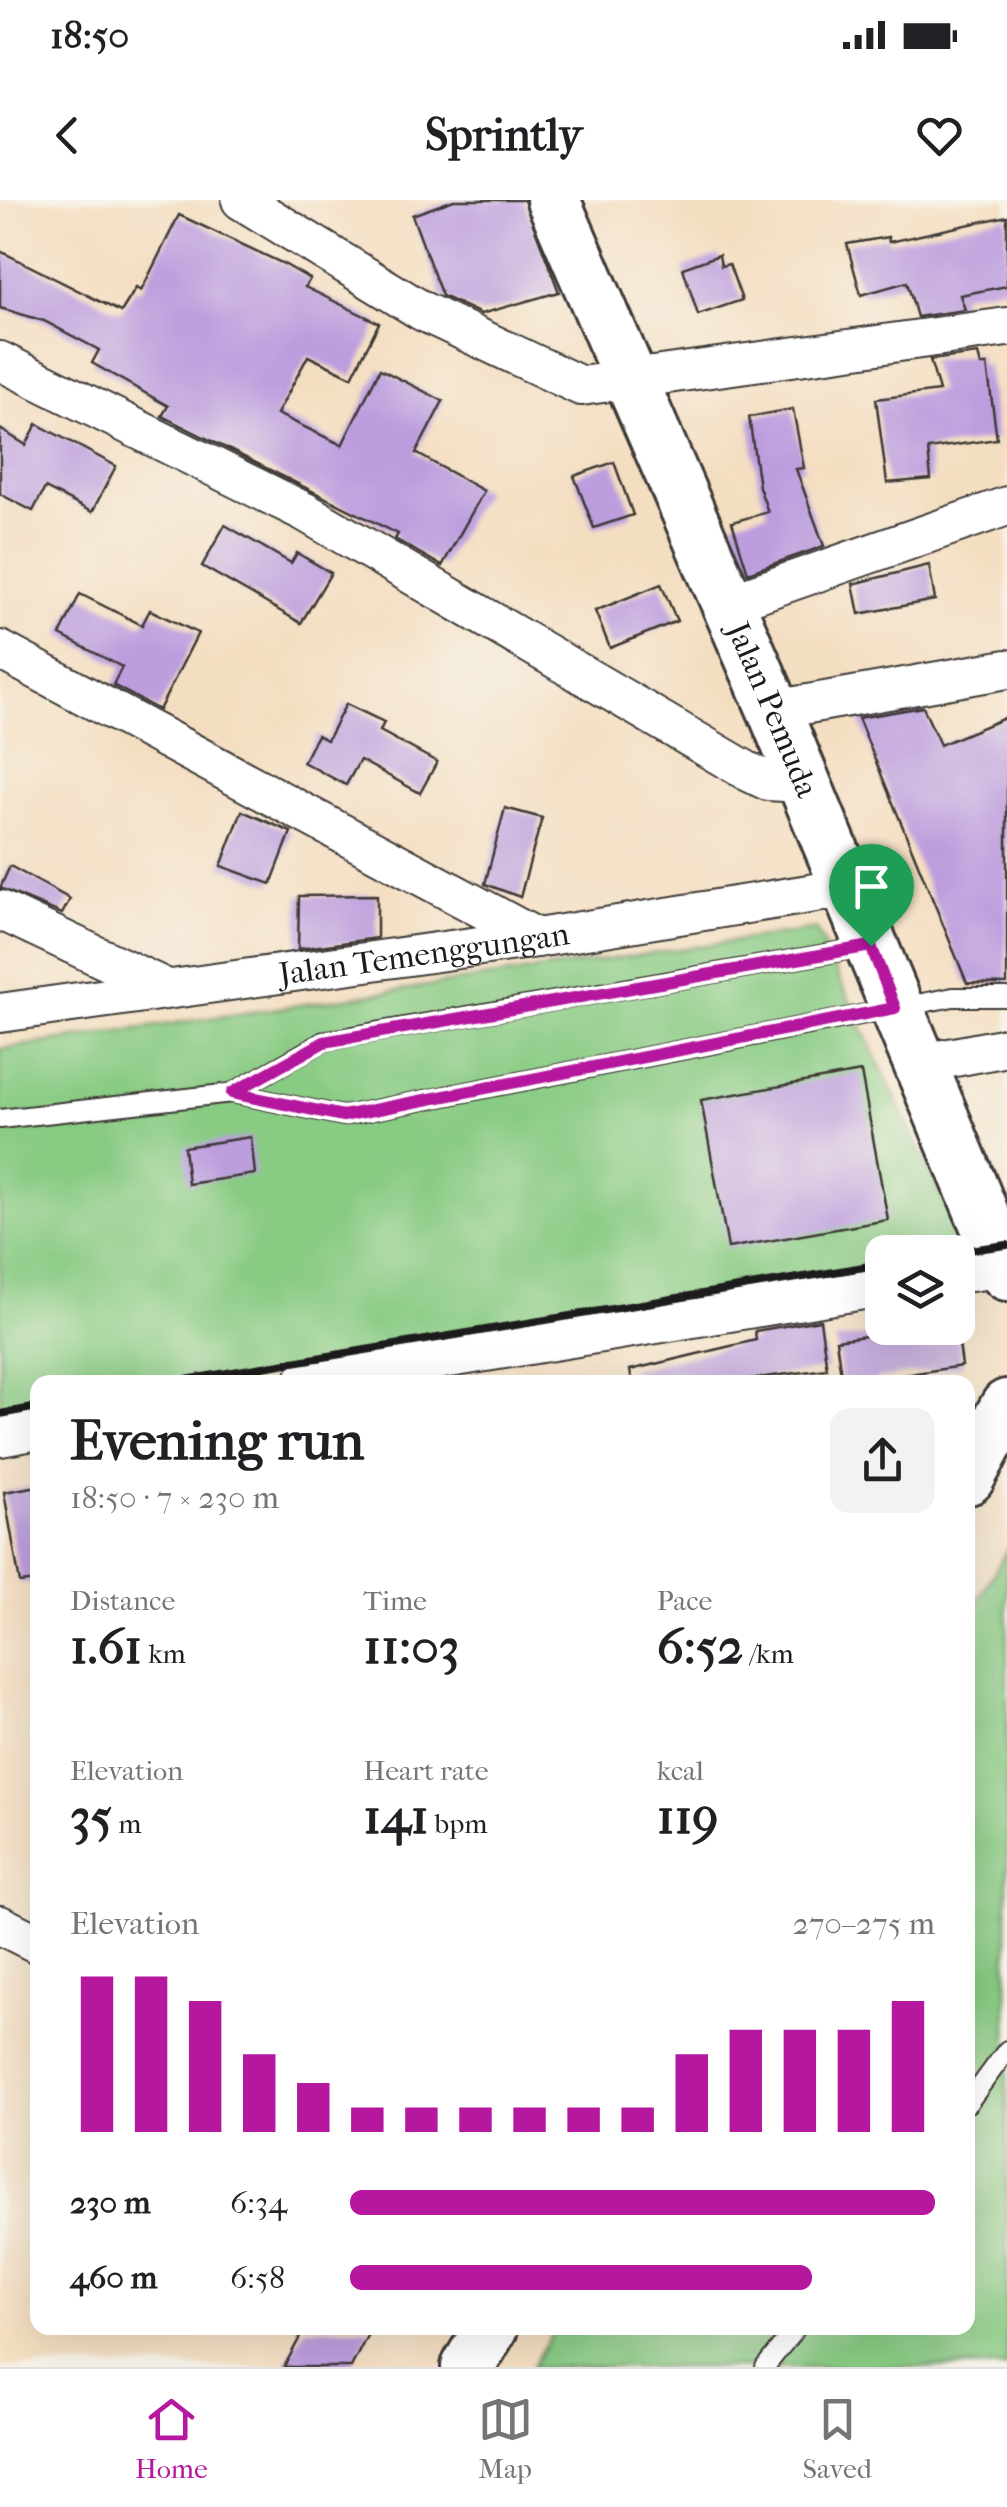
<!DOCTYPE html>
<meta charset="utf-8">
<style>
:root{--surface:#fff;--page:#f2f2f2;--text:#202124;--muted:#757577;--line:#e0e0e0;--accent:#b5179e}
body{margin:0;font-family:"IM FELL French Canon",serif;background:var(--page);color:var(--text);height:100vh;display:flex;flex-direction:column;font-size:38px;white-space:nowrap}
*{box-sizing:border-box;margin:0}
p{font-size:32px;color:var(--muted)}
.icon{flex:none;width:55px;height:55px;fill:none;stroke:currentColor;stroke-width:2;stroke-linecap:round;stroke-linejoin:round}
.map{position:relative;flex:1;overflow:hidden}
.drawer{position:absolute;left:30px;top:1175px;width:945px;height:960px;display:flex;flex-direction:column;background:var(--surface);border-radius:20px;box-shadow:0 10px 40px #0002}
.drawer>*{flex:none}
.buttons{position:absolute;left:865px;top:1035px;display:grid;gap:20px}
.buttons a{display:grid;place-items:center;width:110px;height:110px;border-radius:20px;background:var(--surface);box-shadow:0 10px 40px #0002;font-size:50px}
.pin{position:absolute;display:grid;place-items:center;width:85px;height:85px;color:#fff;margin:-102px -42px;border-radius:50% 50% 50% 0;rotate:-45deg;box-shadow:0 0 10px #0007}
.pin .icon{rotate:45deg}
.round{display:grid;place-items:center;flex:none;width:105px;height:105px;border-radius:20px;background:var(--page)}
.overview{display:flex;align-items:center;justify-content:space-between;height:170px;padding:0 40px}
h1{font-size:55px;font-weight:700;line-height:75px}
.figures{display:grid;grid-template-columns:repeat(3,1fr);gap:15px;height:170px;padding:10px 40px}
.figures div{display:grid;align-content:center}
.figures b{font-size:50px;font-weight:700}
.figures small{font-size:28px;font-weight:400}
.figures p{font-size:28px}
.chart{height:280px;padding:20px 40px}
.chart p{display:flex;justify-content:space-between}
.chart svg{width:100%;height:180px;margin-top:10px;stroke:var(--accent);stroke-width:6}
ul{padding:0 40px;list-style:none;font-size:32px}
li{display:grid;grid-template-columns:160px 120px 1fr;align-items:center;height:75px}
li i{height:25px;border-radius:12px;background:var(--accent)}
.status{display:flex;justify-content:space-between;align-items:center;height:70px;padding:0 50px;background:var(--surface);direction:ltr}
.status svg{height:28px;fill:currentColor}
header{display:flex;justify-content:space-between;align-items:center;height:130px;padding:0 40px;background:var(--surface);font-size:45px;font-weight:700}
.tabs{display:flex;justify-content:space-around;align-items:center;height:140px;border-top:2px solid var(--line);background:var(--surface);font-size:28px;color:var(--muted)}
.tabs a{display:grid;justify-items:center;gap:5px}
.tabs .current{color:var(--accent)}
.map>svg:first-child{display:block}
.green{fill:#88cb83;stroke:#527450;stroke-width:2.5}
.building{fill:#bc9dde}
.lines{fill:none;stroke-linecap:round;stroke-linejoin:round}
.lane-casing{stroke:#3c3935;stroke-width:22}
.street-casing{stroke:#3c3935;stroke-width:42}
.secondary-casing{stroke:#3c3935;stroke-width:58}
.lane{stroke:#fff;stroke-width:18}
.street{stroke:#fff;stroke-width:38}
.secondary{stroke:#fff;stroke-width:52}
.rail{stroke:#1c1c1c;stroke-width:8}
.route-casing{stroke:#fff;stroke-width:20}
.route{stroke:#b5179e;stroke-width:12}
.labels{text-anchor:middle;stroke-width:10;stroke-linejoin:round;paint-order:stroke}
.street-label{font-size:32px;fill:#1c1c1c;stroke:#f7f3e8}
</style>
<div class="status"><b>18:50</b><svg viewBox="0 0 49 12"><path d="M0 12V9h3v3zM5 12V6h3v6zM10 12V3h3v9zM15 12V0h3v12zM26 1h20v11H26zM47 4h2v5h-2z"/></svg></div>
<header><svg class="icon" aria-label="back" viewBox="0 0 24 24"><path d="M15 5l-7 7 7 7"/></svg>Sprintly<svg class="icon" aria-label="heart" viewBox="0 0 24 24"><path d="M12 20l-8-8c-3-5 5-10 8-4 3-6 11-1 8 4z"/></svg></header>
<div class="map">
<svg width="1007" height="2167" viewBox="0 0 1007 2167">
<rect width="100%" height="100%" fill="#f7f3e8"/>
<filter id="ink" filterUnits="userSpaceOnUse"><feTurbulence type="fractalNoise" baseFrequency=".01" numOctaves="2"/><feDisplacementMap in="SourceGraphic" scale="20" xChannelSelector="R" yChannelSelector="G"/><feConvolveMatrix kernelMatrix="1 2 1 2 8 2 1 2 1" color-interpolation-filters="sRGB"/></filter>
<filter id="wash" filterUnits="userSpaceOnUse"><feTurbulence type="fractalNoise" baseFrequency=".0048" numOctaves="4" result="noise"/><feDisplacementMap in="SourceGraphic" scale="40" xChannelSelector="R" yChannelSelector="G"/><feGaussianBlur stdDeviation="2.25" result="paint"/><feColorMatrix in="noise" values="0 0 0 0 0 0 0 0 0 0 0 0 0 0 0 0 0 1.4 0 .05"/><feComposite in="paint" operator="in"/></filter>
<g filter="url(#wash)">
<rect width="100%" height="100%" fill="#f4dec1"/>
<!-- green -->
<g class="green">
<polygon points="816,729 969,1057 882,1052 882,1071 232,1182 38,1182 37,1216 0,1223 0,849"/>
<polygon points="1007,1350 1007,2167 532,2167 555,2128 968,2128 968,1418"/>
</g>
<g id="blocks">
<!-- building -->
<g class="building">
<polygon points="454,0 524,0 559,92 481,114 442,96 412,15"/>
<polygon points="179,15 284,64 310,79 305,87 379,123 352,177 308,156 277,214 342,245 380,169 443,201 416,253 484,291 442,366 395,339 398,334 162,216 168,206 92,163 99,150 44,121 0,108 0,51 121,112 136,88 141,91"/>
<polygon points="1007,16 1007,86 960,95 965,110 917,117 907,82 861,95 847,44 888,37 889,42"/>
<polygon points="719,55 721,66 729,64 742,100 698,115 683,68"/>
<polygon points="978,154 981,165 987,165 997,239 928,249 931,279 887,283 876,199 939,191 930,160"/>
<polygon points="793,209 804,268 796,269 824,346 748,373 732,322 768,312 759,287 749,217"/>
<polygon points="37,224 116,266 92,312 45,288 33,311 0,294 0,229 26,245"/>
<polygon points="614,262 633,315 594,328 574,276"/>
<polygon points="225,325 291,363 297,353 331,373 301,423 202,366"/>
<polygon points="929,365 935,400 859,414 853,384"/>
<polygon points="661,384 677,421 610,448 595,411"/>
<polygon points="80,394 142,425 150,410 198,433 159,510 113,485 122,467 60,435"/>
<polygon points="346,504 384,522 380,531 437,562 420,593 360,560 346,585 303,562 317,535 327,540"/>
<polygon points="923,507 940,545 1007,517 1007,784 967,783 858,518"/>
<polygon points="505,608 542,618 520,697 485,684"/>
<polygon points="242,611 291,632 271,684 221,666"/>
<polygon points="10,666 70,699 62,714 0,688"/>
<polygon points="377,695 377,738 298,749 299,696"/>
<polygon points="861,872 888,1020 728,1048 701,900"/>
<polygon points="251,937 255,974 188,984 184,947"/>
<polygon points="820,1120 827,1169 727,1182 632,1182 630,1170 756,1140 755,1131"/>
<polygon points="925,1128 957,1128 962,1166 876,1179 876,1182 842,1182 836,1140"/>
<polygon points="38,1286 38,1381 20,1383 4,1292"/>
<polygon points="305,2128 371,2128 351,2167 284,2167"/>
</g>
</g>
</g>
<g filter="url(#ink)">
<use href="#blocks" fill-opacity="0" stroke="#3c3935" stroke-width="2.5"/>
<g class="lines">
<defs>
<g id="lane">
<polyline points="232,893 324,841 865,747"/>
<polyline points="0,919 232,893 343,916 953,797 1007,797"/>
<polyline points="968,1903 1007,1850"/>
<polyline points="765,2167 796,2128"/>
</g>
<g id="street">
<polyline points="241,0 422,111 581,186 1007,127"/>
<polyline points="0,161 305,312 747,571 768,581 801,583"/>
<polyline points="729,403 1007,306"/>
<polyline points="0,450 537,738"/>
<polyline points="774,510 1007,469"/>
<polyline points="0,710 165,788"/>
<path id="s1" d="M0,813L537,738L846,688"/>
<polyline points="918,864 1007,847"/>
<polyline points="958,1074 1003,1067"/>
<polyline points="303,1182 882,1087"/>
<polyline points="0,1237 38,1230"/>
<polyline points="0,1725 38,1744"/>
</g>
<g id="secondary">
<path id="s2" d="M553,0L774,510L1007,1074"/>
<polyline points="968,1278 1007,1206"/>
<polyline points="468,2167 491,2128"/>
</g>
</defs>
<!-- lane casing -->
<use href="#lane" class="lane-casing"/>
<!-- street casing -->
<use href="#street" class="street-casing"/>
<!-- secondary casing -->
<use href="#secondary" class="secondary-casing"/>
<!-- lane -->
<use href="#lane" class="lane"/>
<!-- street -->
<use href="#street" class="street"/>
<!-- secondary -->
<use href="#secondary" class="secondary"/>
<!-- rail -->
<g class="rail">
<polyline points="954,1052 1007,1045"/>
<polyline points="173,1182 882,1064"/>
<polyline points="0,1214 38,1207"/>
</g>
</g>
</g>
<g class="lines" filter="url(#ink)">
<defs>
<polygon id="route" points="871,746 895,808 343,916 232,893 324,842"/>
</defs>
<!-- route casing -->
<use href="#route" class="route-casing"/>
<!-- route -->
<use href="#route" class="route"/>
</g>
<g class="labels">
<!-- street labels -->
<g class="street-label">
<text dy="11" stroke="none"><textPath href="#s2" startOffset="555">Jalan Pemuda</textPath></text>
<text dy="11" stroke="none"><textPath href="#s1" startOffset="428">Jalan Temenggungan</textPath></text>
</g>
</g>
</svg>
<div class="buttons">
<a><svg class="icon" aria-label="layers" viewBox="0 0 24 24"><path d="M12 4l9 5-9 5-9-5zM3 14l9 5 9-5"/></svg></a>
</div>
<div class="pin" style="left:871px;top:746px;background:#1e9e55"><svg class="icon" aria-label="arrive" viewBox="0 0 24 24"><path d="M6 21V4h12l-3 4 3 4H6"/></svg></div>
<section class="drawer">
<div class="overview"><div><h1>Evening run</h1><p>18:50 · 7 × 230 m</p></div><a class="round"><svg class="icon" aria-label="share" viewBox="0 0 24 24"><path d="M12 15V3M7 8l5-5 5 5M5 13v7h14v-7"/></svg></a></div>
<div class="figures">
<div><p>Distance</p><b>1.61<small> km</small></b></div>
<div><p>Time</p><b>11:03</b></div>
<div><p>Pace</p><b>6:52<small> /km</small></b></div>
</div>
<div class="figures">
<div><p>Elevation</p><b>35<small> m</small></b></div>
<div><p>Heart rate</p><b>141<small> bpm</small></b></div>
<div><p>kcal</p><b>119</b></div>
</div>
<div class="chart"><p><span>Elevation</span>270–275 m</p>
<svg viewBox="0 0 160 44" preserveAspectRatio="none"><path d="M5 44V6M15 44V6M25 44V12M35 44V25M45 44V32M55 44V38M65 44V38M75 44V38M85 44V38M95 44V38M105 44V38M115 44V25M125 44V19M135 44V19M145 44V19M155 44V12"/></svg>
</div>
<ul>
<li><b>230 m</b>6:34<i style="width:100%"></i></li>
<li><b>460 m</b>6:58<i style="width:79%"></i></li>
</ul>
</section>
</div>
<nav class="tabs">
<a class="current"><svg class="icon" aria-label="home" viewBox="0 0 24 24"><path d="M3 11l9-7 9 7M6 9v11h12V9"/></svg>Home</a>
<a><svg class="icon" aria-label="map" viewBox="0 0 24 24"><path d="M3 6l6-2 6 2 6-2v14l-6 2-6-2-6 2zM9 4v14M15 6v14"/></svg>Map</a>
<a><svg class="icon" aria-label="saved" viewBox="0 0 24 24"><path d="M7 4h10v16l-5-4-5 4z"/></svg>Saved</a>
</nav>
